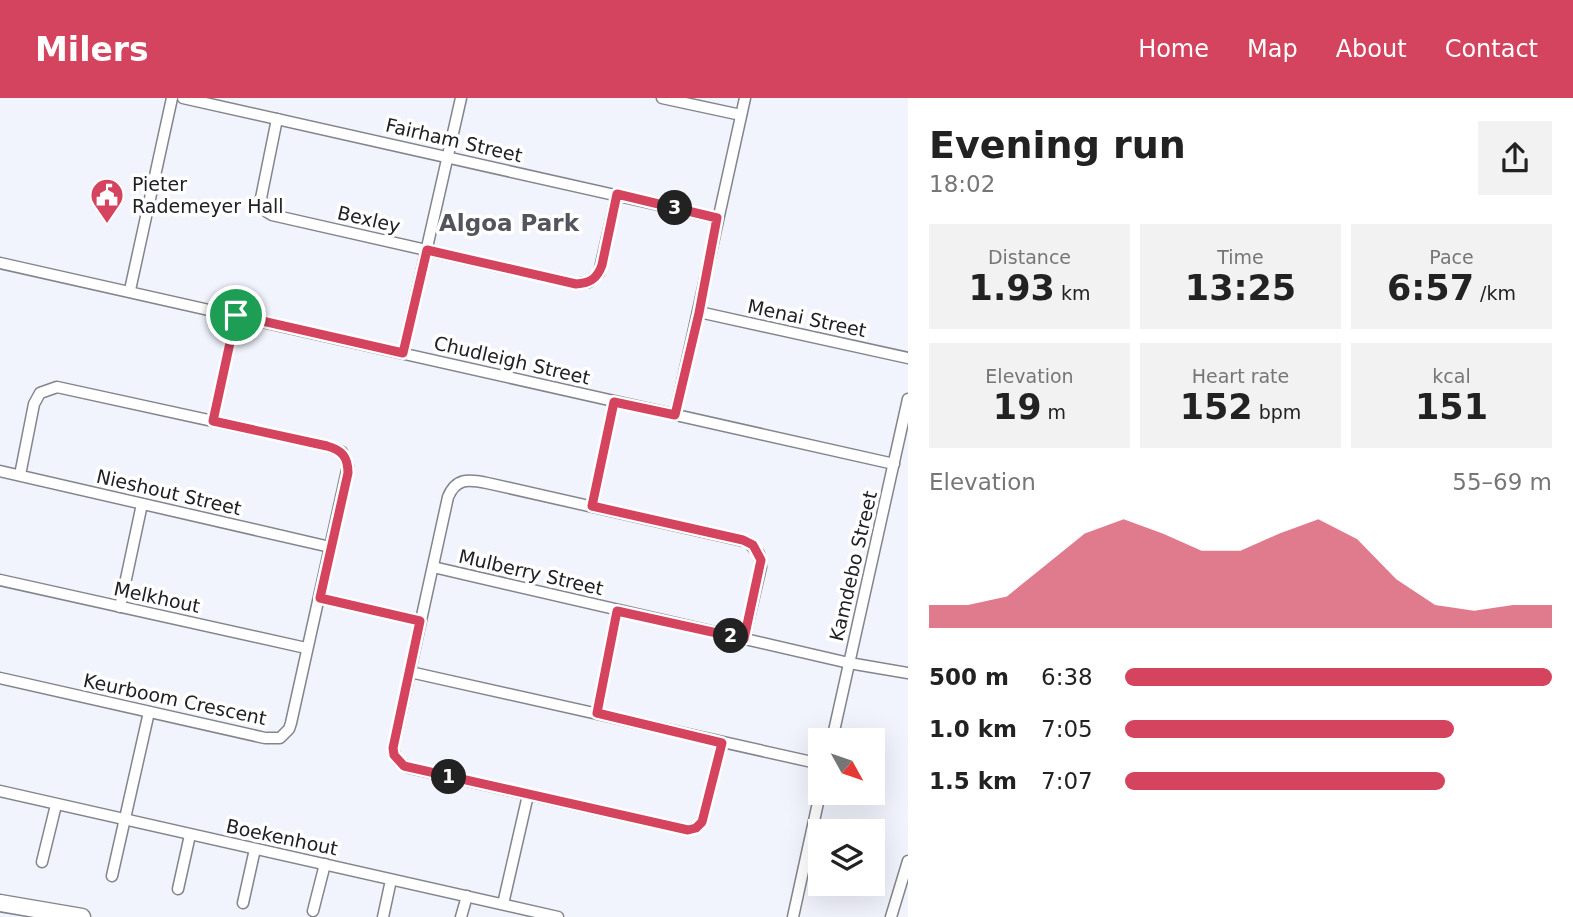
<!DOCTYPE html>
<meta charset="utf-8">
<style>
:root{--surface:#fff;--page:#f2f2f2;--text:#222;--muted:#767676;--accent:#d4445f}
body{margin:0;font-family:"DejaVu Sans",sans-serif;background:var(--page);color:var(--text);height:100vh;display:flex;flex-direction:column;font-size:26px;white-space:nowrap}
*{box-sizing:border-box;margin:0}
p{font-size:23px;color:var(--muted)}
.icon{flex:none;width:38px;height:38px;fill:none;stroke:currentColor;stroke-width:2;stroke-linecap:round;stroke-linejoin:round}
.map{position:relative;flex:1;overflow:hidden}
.side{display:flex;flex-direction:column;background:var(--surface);width:665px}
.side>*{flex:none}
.needle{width:46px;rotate:130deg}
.buttons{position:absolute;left:808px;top:630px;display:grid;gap:14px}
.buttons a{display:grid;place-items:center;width:77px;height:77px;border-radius:0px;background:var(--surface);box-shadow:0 7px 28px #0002;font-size:35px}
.pin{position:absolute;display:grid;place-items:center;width:60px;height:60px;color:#fff;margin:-30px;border:4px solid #fff;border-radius:50%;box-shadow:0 2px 7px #0007}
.km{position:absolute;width:35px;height:35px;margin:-18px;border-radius:50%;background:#222;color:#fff;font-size:19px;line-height:35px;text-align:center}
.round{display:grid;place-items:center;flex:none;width:74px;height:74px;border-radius:0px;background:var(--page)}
.summary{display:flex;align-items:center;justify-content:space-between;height:119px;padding:0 21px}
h1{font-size:38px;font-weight:600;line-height:52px}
.stats{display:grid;grid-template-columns:repeat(3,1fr);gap:10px;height:119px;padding:7px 21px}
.stats div{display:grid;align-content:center;border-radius:0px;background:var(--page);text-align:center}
.stats b{font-size:35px;font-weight:600}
.stats small{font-size:19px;font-weight:400}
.stats p{font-size:19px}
.chart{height:196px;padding:14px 21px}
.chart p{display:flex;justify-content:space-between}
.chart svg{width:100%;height:126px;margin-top:7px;fill:var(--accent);opacity:.7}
ul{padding:0 21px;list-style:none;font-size:23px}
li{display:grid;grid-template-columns:112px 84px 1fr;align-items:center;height:52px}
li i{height:18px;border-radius:9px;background:var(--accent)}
header{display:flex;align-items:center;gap:42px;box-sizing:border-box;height:98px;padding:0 35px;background:var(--accent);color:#fff}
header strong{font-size:33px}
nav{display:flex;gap:38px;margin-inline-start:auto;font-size:24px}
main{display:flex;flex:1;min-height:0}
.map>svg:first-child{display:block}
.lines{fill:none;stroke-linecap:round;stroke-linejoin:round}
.street-casing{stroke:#83858d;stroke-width:13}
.primary-casing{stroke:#83858d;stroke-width:19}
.street{stroke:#fff;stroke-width:10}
.primary{stroke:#fff;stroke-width:16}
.route-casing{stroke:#fff;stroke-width:14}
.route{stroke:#d4445f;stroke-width:9}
.labels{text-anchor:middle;stroke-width:7;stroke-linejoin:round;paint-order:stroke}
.street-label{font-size:19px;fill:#202024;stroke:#fff}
.poi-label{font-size:19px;fill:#202024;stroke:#fff;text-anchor:start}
.quarter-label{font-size:23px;font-weight:bold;fill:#53545c;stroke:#fff}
</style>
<header>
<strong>Milers</strong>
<nav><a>Home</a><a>Map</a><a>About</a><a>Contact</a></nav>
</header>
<main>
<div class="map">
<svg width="908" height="819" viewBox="0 0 908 819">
<rect width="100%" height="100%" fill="#f2f4fd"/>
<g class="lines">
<defs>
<g id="street">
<polyline points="183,0 717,120"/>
<polyline points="662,0 741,17"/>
<polyline points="277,21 261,100 267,114 272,117 576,186 589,184 599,175 617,96"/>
<polyline points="0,165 894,366"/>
<polyline points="130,192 172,0"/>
<polyline points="699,214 908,260"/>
<polyline points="403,255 461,0"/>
<polyline points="675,317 745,0"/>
<polyline points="213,323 236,217"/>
<polyline points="0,373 330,449"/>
<polyline points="592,408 614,304"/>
<polyline points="433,469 849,565 908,575"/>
<polyline points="0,482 306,550"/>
<polyline points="320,500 420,523"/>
<polyline points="120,509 142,406"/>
<polyline points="410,574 821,666"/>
<polyline points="0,580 265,640 280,640 289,631 291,625 348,368 342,354 327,348 57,289 40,295 34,306 20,377"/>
<polyline points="597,615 617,513"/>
<polyline points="832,642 908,301"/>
<path d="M722,645L702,724L696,730L688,732L410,670C401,667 394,660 393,650L448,399C456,380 468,381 487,385L748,444L759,456L761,469L744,541"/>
<polyline points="0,693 558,819"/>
<polyline points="42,764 56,707"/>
<polyline points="112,778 149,614"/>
<polyline points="178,791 190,737"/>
<polyline points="243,805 255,751"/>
<polyline points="503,806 528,697"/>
<polyline points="313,813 325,766"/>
<polyline points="383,819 391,782"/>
<polyline points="461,819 467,798"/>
<polyline points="793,819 821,691"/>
<polyline points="891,819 908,763"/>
</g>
<polyline id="primary" points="0,805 82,819"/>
</defs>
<!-- street casing -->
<use href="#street" class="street-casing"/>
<!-- primary casing -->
<use href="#primary" class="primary-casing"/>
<!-- street -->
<use href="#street" class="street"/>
<!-- primary -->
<use href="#primary" class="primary"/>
</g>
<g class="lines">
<defs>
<path id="route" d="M617,96L717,120L699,215L675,317L614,304L592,408L743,442L753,447L761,462L744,541L617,513L597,615L722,645L702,724L696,730L688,732L404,668L394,657L393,650L420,523L320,500L348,375C348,359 342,352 327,348L213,323L236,217L403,255L427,152L576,186C590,185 597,181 602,167Z"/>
</defs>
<!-- route casing -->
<use href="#route" class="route-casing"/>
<!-- route -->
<use href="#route" class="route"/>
</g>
<!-- icons -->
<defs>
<symbol id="civic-pin" viewBox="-11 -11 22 30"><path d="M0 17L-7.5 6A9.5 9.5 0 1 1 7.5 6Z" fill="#d4445f" stroke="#fff"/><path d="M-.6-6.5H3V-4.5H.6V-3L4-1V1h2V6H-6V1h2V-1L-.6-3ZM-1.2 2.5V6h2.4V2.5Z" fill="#fff"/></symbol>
</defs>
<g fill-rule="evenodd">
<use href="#civic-pin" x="88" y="78" width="38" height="52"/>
</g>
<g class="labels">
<!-- street labels -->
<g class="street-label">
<text transform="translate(454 42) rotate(13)" y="7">Fairham Street</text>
<text transform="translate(369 121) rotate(13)" y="7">Bexley</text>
<text transform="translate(807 220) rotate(12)" y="7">Menai Street</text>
<text transform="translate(512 262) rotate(13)" y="7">Chudleigh Street</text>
<text transform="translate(169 394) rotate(13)" y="7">Nieshout Street</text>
<text transform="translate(853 468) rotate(-77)" y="7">Kamdebo Street</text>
<text transform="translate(531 474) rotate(13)" y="7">Mulberry Street</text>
<text transform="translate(157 499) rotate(12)" y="7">Melkhout</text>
<text transform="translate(175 601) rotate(12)" y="7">Keurboom Crescent</text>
<text transform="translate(282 739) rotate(12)" y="7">Boekenhout</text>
</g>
<!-- poi labels -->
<g class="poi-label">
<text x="132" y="93">Pieter<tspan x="132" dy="22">Rademeyer Hall</tspan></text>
</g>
<!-- quarter labels -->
<g class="quarter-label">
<text x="509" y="133">Algoa Park</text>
</g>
</g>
</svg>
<div class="buttons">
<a><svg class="needle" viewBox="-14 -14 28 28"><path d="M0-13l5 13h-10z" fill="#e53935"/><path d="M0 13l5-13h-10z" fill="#767676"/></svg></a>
<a><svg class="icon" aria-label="layers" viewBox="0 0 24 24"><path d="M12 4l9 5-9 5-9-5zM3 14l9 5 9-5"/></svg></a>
</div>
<div class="pin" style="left:236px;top:217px;background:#1e9e55"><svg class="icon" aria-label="arrive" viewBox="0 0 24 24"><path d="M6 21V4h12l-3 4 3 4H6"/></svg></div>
<b class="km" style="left:449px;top:679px">1</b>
<b class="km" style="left:731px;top:538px">2</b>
<b class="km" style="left:675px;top:110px">3</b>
</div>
<section class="side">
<div class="summary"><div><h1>Evening run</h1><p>18:02</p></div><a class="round"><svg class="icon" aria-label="share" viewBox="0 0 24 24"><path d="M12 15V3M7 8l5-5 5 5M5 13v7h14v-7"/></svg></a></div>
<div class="stats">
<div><p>Distance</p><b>1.93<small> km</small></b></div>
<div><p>Time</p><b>13:25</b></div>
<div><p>Pace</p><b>6:57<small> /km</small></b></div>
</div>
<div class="stats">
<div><p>Elevation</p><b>19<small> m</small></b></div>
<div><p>Heart rate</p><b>152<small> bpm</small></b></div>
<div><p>kcal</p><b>151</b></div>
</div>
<div class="chart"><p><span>Elevation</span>55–69 m</p>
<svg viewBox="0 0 160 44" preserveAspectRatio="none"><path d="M0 44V36L10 36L20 33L30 22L40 11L50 6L60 11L70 17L80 17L90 11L100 6L110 13L120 27L130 36L140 38L150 36L160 36V44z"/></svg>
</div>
<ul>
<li><b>500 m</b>6:38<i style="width:100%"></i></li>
<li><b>1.0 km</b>7:05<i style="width:77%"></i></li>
<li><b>1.5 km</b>7:07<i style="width:75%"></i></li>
</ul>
</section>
</main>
